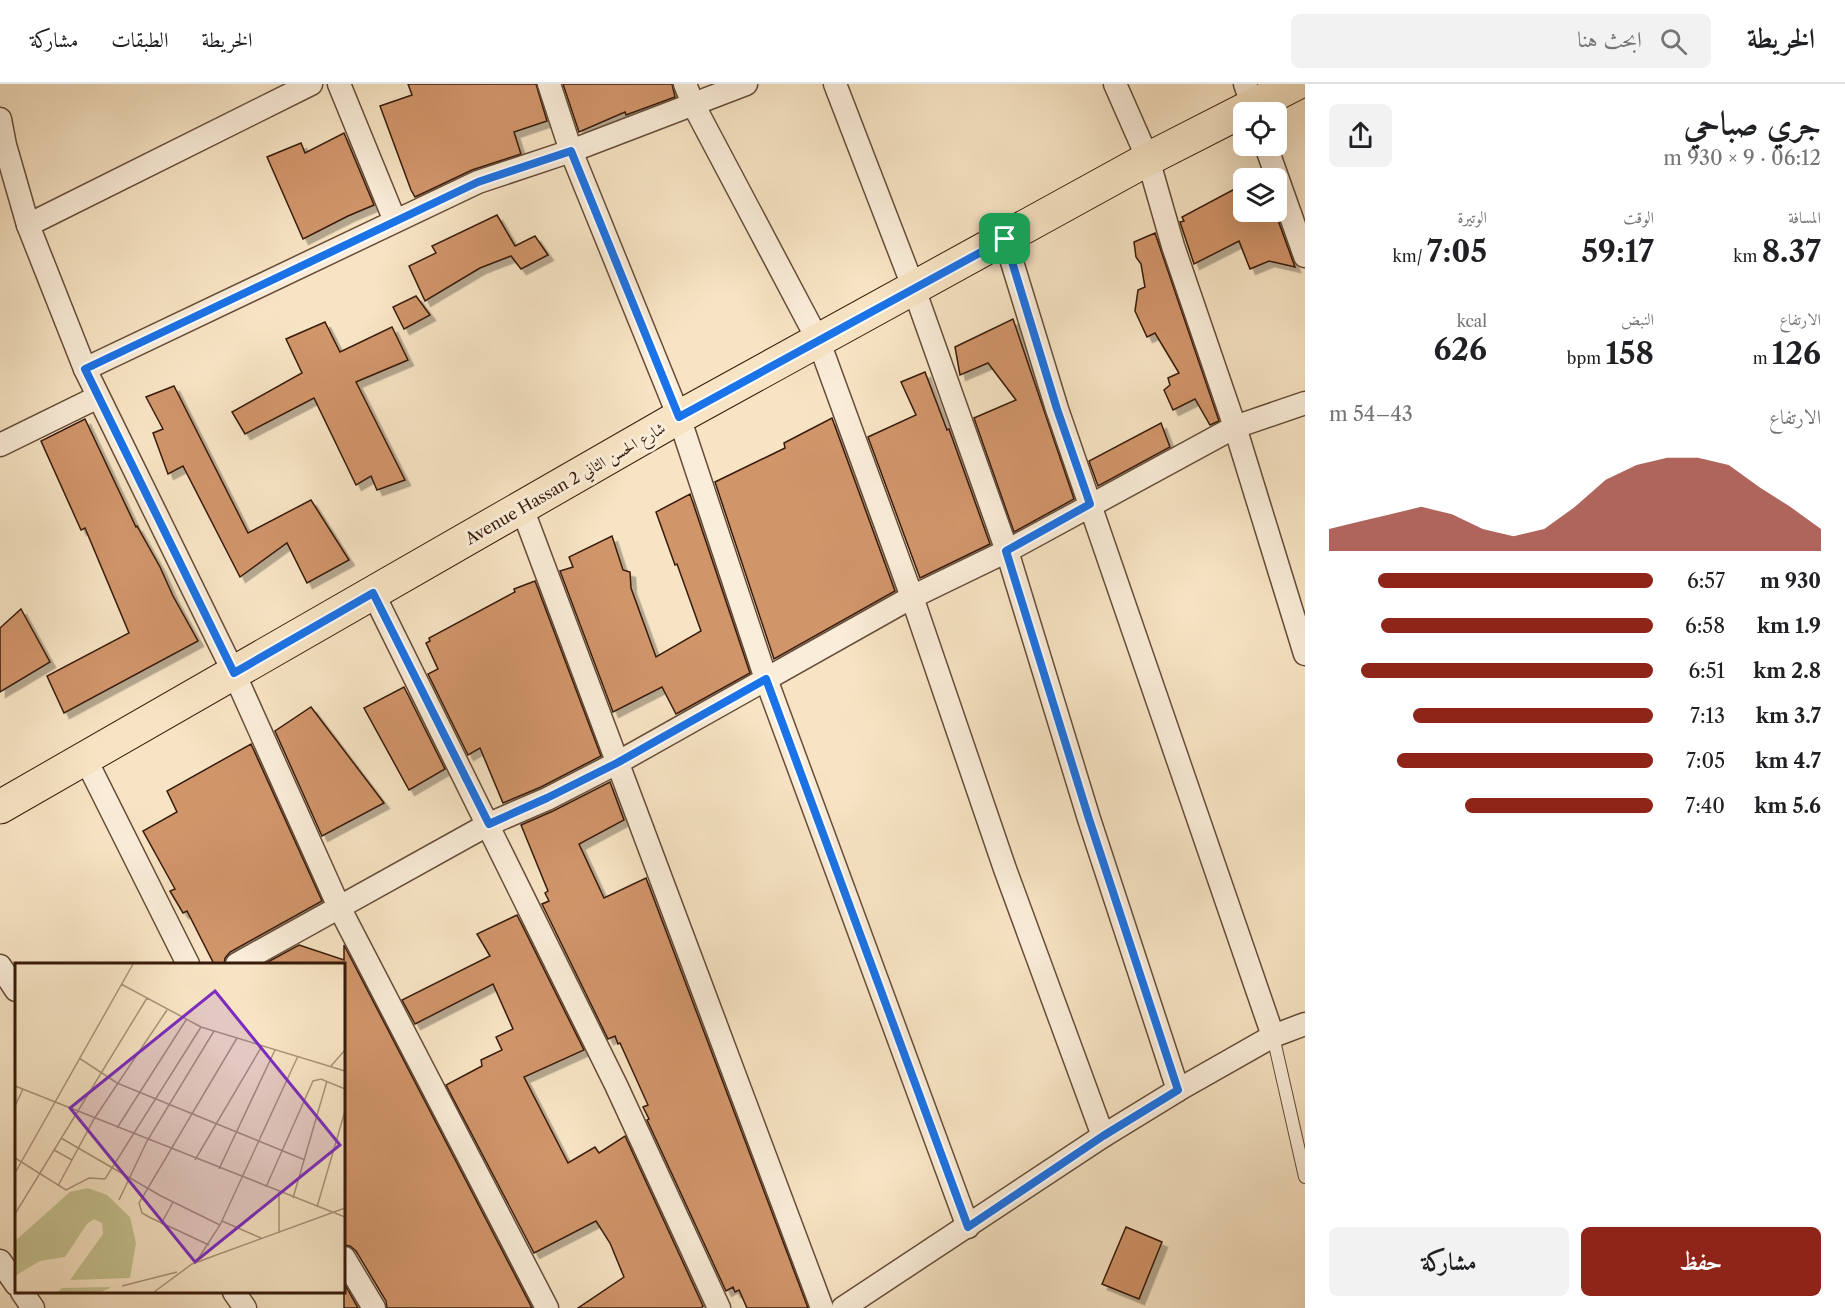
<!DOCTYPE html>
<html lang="ar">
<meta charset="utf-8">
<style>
:root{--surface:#fff;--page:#f2f2f2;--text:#202124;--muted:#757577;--line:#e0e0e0;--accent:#8f2418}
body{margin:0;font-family:"Libre Caslon Text",Amiri,serif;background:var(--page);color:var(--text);direction:rtl;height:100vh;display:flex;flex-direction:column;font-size:22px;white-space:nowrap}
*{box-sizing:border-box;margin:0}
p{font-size:20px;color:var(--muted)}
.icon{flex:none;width:33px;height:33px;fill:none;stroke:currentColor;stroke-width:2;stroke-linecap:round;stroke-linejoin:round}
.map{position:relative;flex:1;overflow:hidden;direction:ltr}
.details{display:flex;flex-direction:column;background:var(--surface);width:540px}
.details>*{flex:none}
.fabs{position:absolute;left:1233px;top:18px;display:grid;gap:12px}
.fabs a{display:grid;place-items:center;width:54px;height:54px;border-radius:9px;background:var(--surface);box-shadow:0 6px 24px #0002;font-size:30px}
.pin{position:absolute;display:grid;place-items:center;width:51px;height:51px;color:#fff;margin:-26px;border-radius:12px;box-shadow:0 3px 9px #0006}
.round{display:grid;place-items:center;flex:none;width:63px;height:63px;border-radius:9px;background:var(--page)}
.summary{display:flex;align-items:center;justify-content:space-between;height:102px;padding:0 24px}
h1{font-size:33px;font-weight:700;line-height:45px}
.figures{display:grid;grid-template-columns:repeat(3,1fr);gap:9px;height:102px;padding:6px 24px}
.figures div{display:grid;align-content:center}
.figures b{font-size:30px;font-weight:700}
.figures small{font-size:16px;font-weight:400}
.figures p{font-size:16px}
.chart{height:168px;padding:12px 24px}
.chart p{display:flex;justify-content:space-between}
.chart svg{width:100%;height:108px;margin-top:6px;fill:var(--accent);opacity:.7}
.cta{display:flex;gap:12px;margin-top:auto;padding:12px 24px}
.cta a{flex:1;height:69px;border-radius:9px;background:var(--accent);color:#fff;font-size:24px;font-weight:700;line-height:69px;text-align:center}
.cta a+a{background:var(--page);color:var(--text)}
ul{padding:0 24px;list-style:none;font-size:20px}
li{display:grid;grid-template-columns:96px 72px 1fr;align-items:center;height:45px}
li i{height:15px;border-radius:8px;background:var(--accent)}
header{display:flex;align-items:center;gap:36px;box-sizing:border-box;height:84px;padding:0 30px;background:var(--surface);border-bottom:2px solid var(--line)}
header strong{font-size:28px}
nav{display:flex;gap:33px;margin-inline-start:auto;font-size:21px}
.search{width:420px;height:54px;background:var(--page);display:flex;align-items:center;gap:15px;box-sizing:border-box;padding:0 21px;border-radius:9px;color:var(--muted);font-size:22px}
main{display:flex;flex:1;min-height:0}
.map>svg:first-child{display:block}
.building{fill:#d1956b;stroke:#371a0a;stroke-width:1.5;filter:url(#shadow)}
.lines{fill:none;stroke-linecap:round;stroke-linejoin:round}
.lane-casing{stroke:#674c38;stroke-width:14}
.street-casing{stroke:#674c38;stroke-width:25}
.primary-casing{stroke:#371a0a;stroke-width:35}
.lane{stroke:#faedd9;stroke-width:12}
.street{stroke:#faedd9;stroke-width:22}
.primary{stroke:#f7e4c4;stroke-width:33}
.route-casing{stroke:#fff;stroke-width:12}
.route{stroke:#1a73e8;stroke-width:8}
.labels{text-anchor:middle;stroke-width:6;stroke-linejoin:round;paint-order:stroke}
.street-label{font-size:16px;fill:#371a0a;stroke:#faedd9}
.inset-road{fill:none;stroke:#aa937a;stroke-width:1.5}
.view{fill:#7b2cbf;fill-opacity:0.15;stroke:#7b2cbf;stroke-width:3}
.inset-edge{fill:none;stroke:#371a0a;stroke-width:3}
</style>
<header>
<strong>الخريطة</strong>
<div class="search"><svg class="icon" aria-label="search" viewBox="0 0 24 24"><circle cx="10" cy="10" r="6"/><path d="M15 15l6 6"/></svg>ابحث هنا</div>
<nav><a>الخريطة</a><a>الطبقات</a><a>مشاركة</a></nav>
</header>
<main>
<section class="details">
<div class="summary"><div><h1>جري صباحي</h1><p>06:12 · 9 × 930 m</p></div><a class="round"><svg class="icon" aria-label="share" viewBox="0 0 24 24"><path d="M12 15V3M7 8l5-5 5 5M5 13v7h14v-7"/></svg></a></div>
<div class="figures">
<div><p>المسافة</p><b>8.37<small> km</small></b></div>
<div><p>الوقت</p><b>59:17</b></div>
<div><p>الوتيرة</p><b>7:05<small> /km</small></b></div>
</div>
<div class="figures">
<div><p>الارتفاع</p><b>126<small> m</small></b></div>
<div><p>النبض</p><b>158<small> bpm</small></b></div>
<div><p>kcal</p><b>626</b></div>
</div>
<div class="chart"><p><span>الارتفاع</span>43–54 m</p>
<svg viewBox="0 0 160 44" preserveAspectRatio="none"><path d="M0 44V35L10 32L20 29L30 26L40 29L50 35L60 38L70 35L80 26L90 15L100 9L110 6L120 6L130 9L140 18L150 26L160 35V44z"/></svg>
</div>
<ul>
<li><b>930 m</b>6:57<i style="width:85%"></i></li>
<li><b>1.9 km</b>6:58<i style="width:84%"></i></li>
<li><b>2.8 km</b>6:51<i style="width:90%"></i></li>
<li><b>3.7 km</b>7:13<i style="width:74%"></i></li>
<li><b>4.7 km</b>7:05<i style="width:79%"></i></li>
<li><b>5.6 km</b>7:40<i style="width:58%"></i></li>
</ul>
<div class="cta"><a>حفظ</a><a>مشاركة</a></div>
</section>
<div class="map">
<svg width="1305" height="1224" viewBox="0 0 1305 1224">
<defs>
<filter id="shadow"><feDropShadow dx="5.5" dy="5.5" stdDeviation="0" flood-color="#0004"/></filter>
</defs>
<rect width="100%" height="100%" fill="#f7e4c4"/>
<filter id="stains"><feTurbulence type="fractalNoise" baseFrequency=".00333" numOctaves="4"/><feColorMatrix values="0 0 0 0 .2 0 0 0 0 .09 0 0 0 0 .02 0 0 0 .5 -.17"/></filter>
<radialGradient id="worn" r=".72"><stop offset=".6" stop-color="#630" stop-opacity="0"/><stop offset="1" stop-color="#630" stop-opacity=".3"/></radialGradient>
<!-- building -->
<g class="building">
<polygon points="408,0 536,0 547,37 514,48 521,70 472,86 415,113 411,106 380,22 412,11"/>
<polygon points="563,0 672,0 675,13 626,31 625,28 579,48"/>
<polygon points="344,49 374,121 348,132 303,155 267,73 301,59 305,69"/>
<polygon points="1244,100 1244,128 1275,128 1295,183 1269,177 1250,185 1239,157 1194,180 1180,138 1184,137 1182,133"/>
<polygon points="497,131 515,162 535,152 548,171 521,185 511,172 480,184 425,217 409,182 436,169 432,162"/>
<polygon points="1155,149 1219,337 1210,341 1195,315 1173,326 1164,306 1170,301 1168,294 1179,289 1155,249 1147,253 1135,227 1138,206 1145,203 1141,180 1136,173 1134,158"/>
<polygon points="416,212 430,231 404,245 393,223"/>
<polygon points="1013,235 1074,415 1014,448 974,334 1016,316 988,279 960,291 955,263"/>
<polygon points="325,238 340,268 392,243 408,276 356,298 405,396 377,406 371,392 356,401 314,314 245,350 232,328 302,289 286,255"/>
<polygon points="925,288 947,346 949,345 990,460 920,494 868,353 916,331 901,298"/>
<polygon points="174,302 248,449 311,416 349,476 307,499 287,459 240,493 183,382 168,390 153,349 163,345 146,313"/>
<polygon points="832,334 895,507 774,575 715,398 785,364 784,359"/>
<polygon points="85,335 136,443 137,442 160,483 173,512 198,557 64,629 47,592 129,549 85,444 81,446 41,357"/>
<polygon points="1161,339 1170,363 1098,402 1089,377"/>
<polygon points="690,410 750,589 676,630 662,603 613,628 560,487 573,483 569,473 612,452 623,486 630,488 631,504 656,573 701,547 677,480 675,481 656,428"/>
<polygon points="535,497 601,672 541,703 503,719 480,664 468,671 428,590 438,585 426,559 430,557 429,554 515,508 514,505"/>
<polygon points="21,525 50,578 0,608 0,544"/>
<polygon points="404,603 445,685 409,706 364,624"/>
<polygon points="311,623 384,719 322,752 275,647"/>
<polygon points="251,660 322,817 230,868 225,874 224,880 214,880 187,827 183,829 170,807 175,805 143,747 177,728 167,707"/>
<polygon points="610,698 624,736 579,760 604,814 646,794 808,1224 747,1224 739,1206 735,1208 733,1203 726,1207 647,1036 649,1035 643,1023 648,1021 620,959 618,960 615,952 608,955 542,820 549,817 545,809 548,807 521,741 553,727"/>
<polygon points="517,831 584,966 524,993 568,1079 595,1063 599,1069 625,1052 703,1222 701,1224 578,1224 624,1193 610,1159 596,1137 534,1169 446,1001 482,982 481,976 502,966 496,953 513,945 493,900 415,940 402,916 490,872 477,850"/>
<polygon points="299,861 344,876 344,861 532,1224 387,1224 386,1217 356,1167 350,1162 344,1161 344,879 264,880"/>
<polygon points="1126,1143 1162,1158 1139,1215 1102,1200"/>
<polygon points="344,1199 358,1224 344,1224"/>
</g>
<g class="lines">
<defs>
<polyline id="lane" points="1273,952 1305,1093"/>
<g id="street">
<polyline points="339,0 395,137"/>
<polyline points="549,0 571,67 679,333 766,595 968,1143"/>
<polyline points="685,0 693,20 819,258 912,513 1005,785 1103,1052"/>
<polyline points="835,0 914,205 1007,467 1089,735 1178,1006"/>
<polyline points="1115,0 1148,75 1173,162 1235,343 1305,570"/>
<polyline points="1245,0 1255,28"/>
<polyline points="0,35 5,61 28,141 85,285 234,589 339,823 547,1224"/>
<polyline points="1266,62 1305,172"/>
<polyline points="28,141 311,0"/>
<polyline points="1005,155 1057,325 1273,952"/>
<polyline points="85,285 478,98 571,67 746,0"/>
<polyline points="0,361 98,313"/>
<polyline points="522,424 822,1224"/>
<polyline points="373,509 616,1001 719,1224"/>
<polyline points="85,674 188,880"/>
<polyline points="237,880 489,740 547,715 617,679 912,513 1007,467 1235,343 1305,319"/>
<polyline points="0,882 16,906"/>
<polyline points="344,1174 374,1224"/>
<polyline points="0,1177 16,1200"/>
<polyline points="22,1208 33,1224"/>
<polyline points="234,1208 245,1224"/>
<polyline points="843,1224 1103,1052 1178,1006 1273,952 1305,940"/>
</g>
<polyline id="primary" points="0,723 679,333 1148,75 1295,0"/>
</defs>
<!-- lane casing -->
<use href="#lane" class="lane-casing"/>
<!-- street casing -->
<use href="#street" class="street-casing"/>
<!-- primary casing -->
<use href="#primary" class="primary-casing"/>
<!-- lane -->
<use href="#lane" class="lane"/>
<!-- street -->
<use href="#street" class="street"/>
<!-- primary -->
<use href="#primary" class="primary"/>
</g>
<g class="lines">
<defs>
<polygon id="route" points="571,67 679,333 1005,155 1057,325 1090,420 1006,467 1089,735 1178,1006 1103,1052 968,1143 766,595 617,679 547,714 489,740 373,509 234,589 85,285 478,98"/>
</defs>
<!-- route casing -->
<use href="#route" class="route-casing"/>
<!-- route -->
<use href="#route" class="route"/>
</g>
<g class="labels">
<!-- street labels -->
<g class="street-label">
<text transform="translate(565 399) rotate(-30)" y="6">Avenue Hassan 2 شارع الحسن الثاني</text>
</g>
</g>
<!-- overview -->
<g transform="translate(15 879)">
<rect width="330" height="330" fill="#f7e4c4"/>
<path d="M73,225L92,232L115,254L121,280L115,315L55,317L88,271L87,260L79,256L72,261L50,294L25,298L0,313V278L55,229ZM47,325L95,324V325L86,329H43Z" fill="#c4c28f"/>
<path class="inset-road" d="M106,21L186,64L330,108M64,95L102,120L290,197M316,103L330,87M0,123L330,254M0,143L8,126M102,165L171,57M46,175L146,233L205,262M39,187L57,197M0,195L51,227L74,215L90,216L186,64M180,197L247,83M204,206L260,87M0,210L118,1M43,223L79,156L152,47M251,224L298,118L306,116L330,126M264,229V270M278,235L312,118M104,237L132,178L199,68M302,244L330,148M0,251L132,35M207,258L246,275M146,261L158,239M194,282L136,255L127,250L124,240L222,75M181,299L205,262L283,93M107,323L162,309M139,329L177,301L330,245"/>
<path class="view" d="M200,28L325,182L180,299L55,145Z"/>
<rect width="330" height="330" class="inset-edge"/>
</g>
<rect width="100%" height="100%" filter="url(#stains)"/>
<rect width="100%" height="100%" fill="url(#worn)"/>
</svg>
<div class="fabs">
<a><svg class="icon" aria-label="locate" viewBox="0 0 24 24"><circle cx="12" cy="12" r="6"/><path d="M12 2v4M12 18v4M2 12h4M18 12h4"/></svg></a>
<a><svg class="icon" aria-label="layers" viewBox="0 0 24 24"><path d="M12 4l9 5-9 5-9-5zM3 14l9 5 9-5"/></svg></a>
</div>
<div class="pin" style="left:1005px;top:155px;background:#1e9e55"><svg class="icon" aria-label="arrive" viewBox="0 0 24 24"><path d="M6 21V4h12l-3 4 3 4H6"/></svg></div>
</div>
</main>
